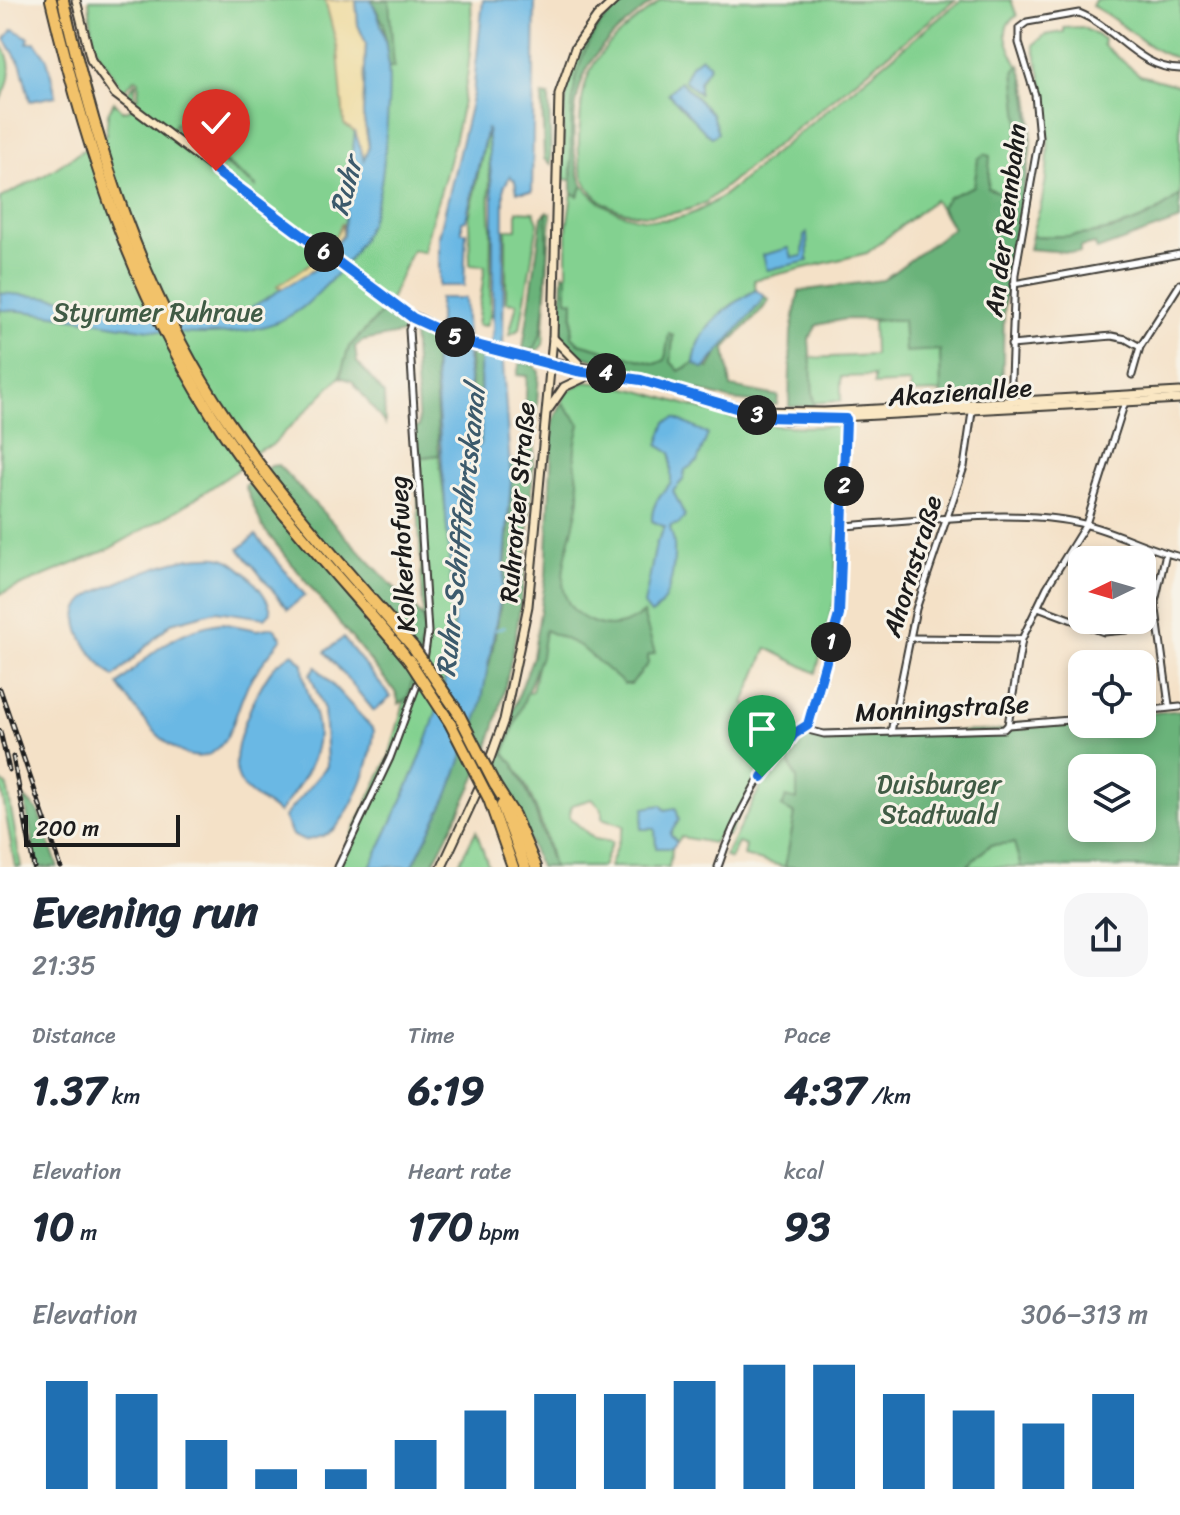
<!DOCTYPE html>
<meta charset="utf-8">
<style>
:root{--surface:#fff;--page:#f6f6f7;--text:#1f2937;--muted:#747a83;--accent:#1f6fb2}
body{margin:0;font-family:Sriracha,sans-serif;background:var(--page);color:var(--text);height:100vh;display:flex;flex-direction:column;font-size:30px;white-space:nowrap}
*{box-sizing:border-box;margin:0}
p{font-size:26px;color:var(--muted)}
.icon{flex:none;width:44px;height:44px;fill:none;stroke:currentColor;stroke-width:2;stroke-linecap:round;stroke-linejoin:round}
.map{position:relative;height:867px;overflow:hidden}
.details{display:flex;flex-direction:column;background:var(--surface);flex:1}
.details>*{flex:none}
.needle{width:52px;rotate:265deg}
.buttons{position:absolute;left:1068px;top:546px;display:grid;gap:16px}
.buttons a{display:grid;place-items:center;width:88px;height:88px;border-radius:16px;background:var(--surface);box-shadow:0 4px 12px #0003;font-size:40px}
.scale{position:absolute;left:24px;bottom:20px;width:156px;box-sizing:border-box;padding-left:8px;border:4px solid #1c1c1c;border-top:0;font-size:22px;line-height:28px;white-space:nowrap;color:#1c1c1c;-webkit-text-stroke:6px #f7f3e8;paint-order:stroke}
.pin{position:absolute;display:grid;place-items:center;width:68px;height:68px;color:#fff;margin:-82px -34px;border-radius:50% 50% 50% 0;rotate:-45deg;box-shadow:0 0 8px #0007}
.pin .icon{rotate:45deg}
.km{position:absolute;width:40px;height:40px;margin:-20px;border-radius:50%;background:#222;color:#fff;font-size:22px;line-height:40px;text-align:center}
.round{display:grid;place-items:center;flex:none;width:84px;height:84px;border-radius:24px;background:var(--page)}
.summary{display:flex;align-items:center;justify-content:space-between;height:136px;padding:0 32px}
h1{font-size:44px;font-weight:800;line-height:60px}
.metrics{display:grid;grid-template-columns:repeat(3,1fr);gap:12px;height:136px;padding:8px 32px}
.metrics div{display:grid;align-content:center}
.metrics b{font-size:40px;font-weight:800}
.metrics small{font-size:22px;font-weight:400}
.metrics p{font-size:22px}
.chart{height:224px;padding:16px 32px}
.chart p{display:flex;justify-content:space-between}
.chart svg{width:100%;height:144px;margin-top:8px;stroke:var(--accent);stroke-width:6}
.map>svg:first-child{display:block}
.green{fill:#83d190;stroke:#507656;stroke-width:2;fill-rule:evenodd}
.forest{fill:#6ab37a;stroke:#43684b;stroke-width:2;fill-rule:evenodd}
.sand{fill:#eeda9e;stroke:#857b5d;stroke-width:2}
.water{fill:#6bb8e4;stroke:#446a80;stroke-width:2}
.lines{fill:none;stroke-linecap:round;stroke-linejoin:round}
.stream{stroke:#6bb8e4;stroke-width:2}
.minor-casing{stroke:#3c3a36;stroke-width:9}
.secondary-casing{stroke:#3c3a36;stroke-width:11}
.motorway-casing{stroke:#3c3a36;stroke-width:14}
.minor{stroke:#fff;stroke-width:5}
.secondary{stroke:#fae7c3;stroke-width:7}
.motorway{stroke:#f2c26a;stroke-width:10}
.rail-casing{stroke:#1c1c1c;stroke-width:5}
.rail{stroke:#f7f3e8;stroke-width:2;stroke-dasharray:6;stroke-linecap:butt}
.motorway-bridge-casing{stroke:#3c3a36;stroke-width:14;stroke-linecap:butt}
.motorway-bridge{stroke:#f2c26a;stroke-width:10}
.route-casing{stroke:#fff;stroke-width:16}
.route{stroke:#1a73e8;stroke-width:10}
.labels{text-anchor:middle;stroke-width:6;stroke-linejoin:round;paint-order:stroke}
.street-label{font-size:26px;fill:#1c1c1c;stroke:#f7f3e8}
.park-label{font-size:26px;fill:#405b45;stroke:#f7f3e8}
.water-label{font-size:28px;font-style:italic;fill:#3c5a6c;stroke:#f7f3e8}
</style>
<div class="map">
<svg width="1180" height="867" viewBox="0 0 1180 867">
<rect width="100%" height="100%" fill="#f7f3e8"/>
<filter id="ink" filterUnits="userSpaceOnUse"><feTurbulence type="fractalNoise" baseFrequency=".0125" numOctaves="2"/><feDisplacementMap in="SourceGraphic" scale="16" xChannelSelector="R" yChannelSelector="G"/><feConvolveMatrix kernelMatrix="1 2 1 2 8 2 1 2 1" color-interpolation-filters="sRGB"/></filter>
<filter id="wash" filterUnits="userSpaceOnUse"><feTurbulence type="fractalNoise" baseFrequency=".006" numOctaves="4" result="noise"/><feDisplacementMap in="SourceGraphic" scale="32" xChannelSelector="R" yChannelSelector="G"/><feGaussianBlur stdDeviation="1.8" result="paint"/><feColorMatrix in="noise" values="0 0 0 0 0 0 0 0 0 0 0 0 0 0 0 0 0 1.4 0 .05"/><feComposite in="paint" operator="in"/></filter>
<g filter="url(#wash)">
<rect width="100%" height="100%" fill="#f4e1c7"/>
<!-- green -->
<g class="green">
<path d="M89,0H471C474,59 462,113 447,169C440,197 429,223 424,252L412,250L387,307L349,347L340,377L271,446L259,450L236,471L181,508L107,550L0,594V198L45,175L106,135L108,113L114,102L122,111L129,110L134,104L127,93L136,82L134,97L138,98L139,80L136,78L123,91L93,44ZM175,123L256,186V187L174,127Z"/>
<path d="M661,0H955L705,203C669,221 604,223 584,179C577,162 578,142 580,124C581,104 583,82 594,64C609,38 639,19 661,0Z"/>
<path d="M961,0H1011L1017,16C989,30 1022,65 1027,86C1038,132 1026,178 1018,223L953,228L934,200L867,253L754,280L756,290C727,306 698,327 694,363L679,371L671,362L673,336L669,334L665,361L655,364L579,343L572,336L573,301L567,300V226L572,193L578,196L583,185C606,216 651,227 688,215C720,204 750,172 777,151C838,101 900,50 961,0Z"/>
<path d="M1095,0H1180V58C1150,55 1121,19 1092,6Z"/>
<path d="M605,18C568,79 571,112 571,180L563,179C563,120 560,63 605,18Z"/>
<path d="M1082,27L1104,39L1103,45L1140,75L1180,86V195C1138,230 1086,239 1032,236C1033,223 1040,213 1042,200C1054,148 1048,96 1033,45L1045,35L1064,32V28Z"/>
<path d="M0,43C14,59 12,82 0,100Z"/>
<path d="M487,130C492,164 488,200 491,228L490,315L486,326L477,325L485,266L470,265L469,218Z"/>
<polygon points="517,211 534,212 538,222 520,329 509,335 517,303 506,302 506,229 517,229"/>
<path d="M547,212L551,213L543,344L538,350H532C550,340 547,235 547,212Z"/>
<polygon points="904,319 940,350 942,392 911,393 910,383 874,385 874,376 841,377 841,401 813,403 810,358 874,355 873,321"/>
<path d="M584,382C643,385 695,412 753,422C782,428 810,427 840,426L835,598L816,673L767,648L744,703L792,730L762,769L728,836L720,833L713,843L681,837L672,848L669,867H609L624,826L602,818V809L592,799L572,805L569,817L594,839L612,842L602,867H553C545,830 530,782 504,753L525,694L532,691L545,629L562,402L566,392Z"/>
<path d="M439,455C445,509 454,565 454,620C455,708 408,790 370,867H336L389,757L424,631L416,458Z"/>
<polygon points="784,752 797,779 797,801 782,807 795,814 785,867 744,856 746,846 738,843 730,859 725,856 767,774"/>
<polygon points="0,781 7,785 21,867 15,867"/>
<polygon points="476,831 489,867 457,867"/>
<polygon points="1014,842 1021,867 966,867 990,845"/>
</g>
<!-- forest -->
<g class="forest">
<polygon points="371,0 389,0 394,67 388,67 384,24"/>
<path d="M630,0H655C634,18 608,36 593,59C571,91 568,150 583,185L578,196L572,193C571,135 563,66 605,19C612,12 622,6 630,0Z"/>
<path d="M1020,65C1043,137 1018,204 1007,276C1002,314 1004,355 1002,393L999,397L941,399L940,350L905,352L903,320L846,319L817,325L809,339L814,406L789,407L791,332L799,291L883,280L953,228L941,207L948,197L974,186L978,159L984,154L990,156L988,188L998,192L1009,189L1019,121L1014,71Z"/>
<polygon points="542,95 549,96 551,164 544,159"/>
<path d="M1180,195V220L1097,250L1095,244L1080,247V253L1029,249L1032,236C1086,239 1137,231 1180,195Z"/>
<path d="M547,212C547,235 550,340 532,350L523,349L542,217Z"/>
<path d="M563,273L567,275V300L573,301L572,336L579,343L656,364L665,360L669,333L673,335L671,362L679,371L694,363L709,368L725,341L764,296L769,300C757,321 738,330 725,349L731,387L778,396L777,405L731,400L574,354L561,339Z"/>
<polygon points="387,307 402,319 404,333 363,341 355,347 357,362 384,394 385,424 352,381 340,377 349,347"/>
<polygon points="418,328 436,336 433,346 439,455 416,458 413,428 419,427 413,332"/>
<polygon points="470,354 480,356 481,441 476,451 472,443"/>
<path d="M520,362L534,365L539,372C531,496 529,624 489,744C476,782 456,818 438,854L431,867H412C465,765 495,674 506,559C509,527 512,494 509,462H522L527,376L517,375Z"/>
<path d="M562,402L580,424C578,435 573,448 575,460C576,472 580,484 579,496C577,537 537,600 592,622C611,630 628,625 643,613L655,653L648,656V664L631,684H624L580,646L545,630L541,656L504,753L514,764L534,807L553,867H540L494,762L533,656L546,575L553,421Z"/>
<polygon points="278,465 423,618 424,631 408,698 399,704 396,693 263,528 245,486 271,466"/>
<path d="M1180,710V867H1021L1014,843L990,845L966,867H785L795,814L782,807L786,797L797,800V779L784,752L798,734L819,736L1009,730L1082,721L1142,724V714ZM1082,768H1142V828H1082Z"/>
<polygon points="24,797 38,811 58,867 37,867"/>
</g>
<!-- sand -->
<g class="sand">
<polygon points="325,0 356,0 358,25 366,43 363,115 369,146 364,162 355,132 344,124 338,50"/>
<path d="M342,223L343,235L315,269L284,289L277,286C303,269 331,253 342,223Z"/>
</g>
<!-- water -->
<g class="water">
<path d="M356,0H371C397,49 388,106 384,160C380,209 364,249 328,283C320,291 311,301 302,308C224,365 90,311 0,310V293L58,298L194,319L240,314L315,269L343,235L355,131L364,160L369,146L363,115L366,43L358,25Z"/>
<path d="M483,0H535L532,192H517L515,181L510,176L504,187L503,364L511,482L503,584L480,710L448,795L412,867H370C409,787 447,711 454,621L433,346L439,323V298H465L472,443L476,451L481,441L480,356L491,343L493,331V200L487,128L466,220L462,221V232H466L464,286H439V236L473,94Z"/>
<polygon points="13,29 29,38 27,43 35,42 47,59 56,96 30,101 21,65 5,39"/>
<polygon points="701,57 710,65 699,82 699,94 684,80 691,65"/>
<polygon points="680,81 712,114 718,133 712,137 706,133 668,93"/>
<polygon points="807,233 808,261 767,270 763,255 789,248 792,258 803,256 804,235"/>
<path d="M756,290L764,296L760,303L704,369L694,363C698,327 727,306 756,290Z"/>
<path d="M675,418L708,434L697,462L685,470L683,480L673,491L685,516L679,524L670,526C670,532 674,537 674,544C675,565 671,603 651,614L644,605L656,544L665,527L652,521C651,506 661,492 671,483V453L658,445L666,422Z"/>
<polygon points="256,535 305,595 288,609 239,549"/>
<path d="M190,558C200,558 213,555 223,558C240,563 269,595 271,612L265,618L216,611L171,623L114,677C94,660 57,618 91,595C99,590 110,586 119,582C142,572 165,563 190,558Z"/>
<path d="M222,623L257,630L273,627L282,638C271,653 258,667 249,683C239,700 236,723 225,740C189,791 137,711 118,685C148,654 178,628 222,623Z"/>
<polygon points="343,638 391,697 374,711 325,652"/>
<path d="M293,653L303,664C303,683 311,700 316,718C325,754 299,786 279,813C266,803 244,794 238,777C228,751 256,689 273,668C278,662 286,658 293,653Z"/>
<path d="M316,667L374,730C372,760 357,801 338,825C330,836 315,838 304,841L292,835L284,817L327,766L324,710L310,674Z"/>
<polygon points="661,805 665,810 676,808 679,820 670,834 677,842 672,848 656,848 655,829 641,829 644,808"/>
</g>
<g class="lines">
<!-- stream -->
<polyline class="stream" points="495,630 505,627"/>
</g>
</g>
<g filter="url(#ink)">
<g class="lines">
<defs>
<g id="minor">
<polyline points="1014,284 1180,254"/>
<polyline points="413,318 409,330 428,632 424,660"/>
<polyline points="1011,345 1112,336 1126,339 1140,347"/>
<polyline points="1132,375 1140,347 1180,284"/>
<path d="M1010,405L1015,274L1039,137L1035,95L1019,43V28L1027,22L1079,13C1115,27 1139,69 1180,69"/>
<path d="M843,526C910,522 1011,508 1075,522C1111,529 1144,548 1180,557"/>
<polyline points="1166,553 1155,602 1169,705"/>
<polyline points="1038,607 1104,632 1158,627"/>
<polyline points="910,638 1022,639"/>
<polyline points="1142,711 1180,707"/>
<polyline points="808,725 812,731 824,734 1004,729 1008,725 1082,719"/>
<polyline points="1008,725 1022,639 1047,587 1086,524 1125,402"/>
<polyline points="891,732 916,609 964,467 972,412"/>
<polyline points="338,867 390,758 420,677"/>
<path d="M718,867C730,830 771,741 808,725L839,615L846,416"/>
</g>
<g id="secondary">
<polyline points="76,0 91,60 115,94 400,309 465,342 577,371 641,380 784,420 1180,399"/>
<polyline points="553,338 578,363"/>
<polyline points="552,362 591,369"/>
<polyline points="548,410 564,387 592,374"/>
<polyline points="751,411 824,412 1180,392"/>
<polyline points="442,867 482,781 504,720 528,606 553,338 559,94 575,48 597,17 615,0"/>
</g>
<g id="motorway">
<path d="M51,0C88,156 135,301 225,435C279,516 348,586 409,660"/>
<path d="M63,0C97,149 141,294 228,421C283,502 349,573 413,647"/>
<polyline points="495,785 514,815 536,867"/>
<polyline points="489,799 513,867"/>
<polyline points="502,805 525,867"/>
</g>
</defs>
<!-- minor casing -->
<use href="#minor" class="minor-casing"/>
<!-- secondary casing -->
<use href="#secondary" class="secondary-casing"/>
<!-- motorway casing -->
<use href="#motorway" class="motorway-casing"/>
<!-- minor -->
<use href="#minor" class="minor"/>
<!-- secondary -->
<use href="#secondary" class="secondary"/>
<!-- motorway -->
<use href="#motorway" class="motorway"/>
<defs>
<g id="rail">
<polyline points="0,689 61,867"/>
<polyline points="0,731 9,770"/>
<polyline points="13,757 34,867"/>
</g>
</defs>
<!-- rail casing -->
<use href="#rail" class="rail-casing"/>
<!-- rail -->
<use href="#rail" class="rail"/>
<defs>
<g id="motorway-bridge">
<polyline points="413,647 457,711 495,785"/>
<polyline points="409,660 450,723 489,799"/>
</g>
</defs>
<!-- motorway-bridge casing -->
<use href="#motorway-bridge" class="motorway-bridge-casing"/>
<!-- motorway-bridge -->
<use href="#motorway-bridge" class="motorway-bridge"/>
</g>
</g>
<g class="lines" filter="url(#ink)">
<defs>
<polyline id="route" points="216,171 413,318 465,342 577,371 641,380 766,417 846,419 839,615 808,725 794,734 762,777"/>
</defs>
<!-- route casing -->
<use href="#route" class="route-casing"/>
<!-- route -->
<use href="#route" class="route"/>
</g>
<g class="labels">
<!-- street labels -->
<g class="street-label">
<text transform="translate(1005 220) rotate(-83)" y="9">An der Rennbahn</text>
<text transform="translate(960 392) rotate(-4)" y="9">Akazienallee</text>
<text transform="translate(517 502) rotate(-85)" y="9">Ruhrorter Straße</text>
<text transform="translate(402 554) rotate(-93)" y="9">Kolkerhofweg</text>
<text transform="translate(912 566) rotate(-73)" y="9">Ahornstraße</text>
<text transform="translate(942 708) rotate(-3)" y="9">Monningstraße</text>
</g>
<!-- park labels -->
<g class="park-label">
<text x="158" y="321">Styrumer Ruhraue</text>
<text x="939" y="793">Duisburger<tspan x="939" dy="30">Stadtwald</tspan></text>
</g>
<!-- water labels -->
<g class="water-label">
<text transform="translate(345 186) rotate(-75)" y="10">Ruhr</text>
<text transform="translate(460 531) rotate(-84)" y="10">Ruhr-Schifffahrtskanal</text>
</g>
</g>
</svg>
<div class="buttons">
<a><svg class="needle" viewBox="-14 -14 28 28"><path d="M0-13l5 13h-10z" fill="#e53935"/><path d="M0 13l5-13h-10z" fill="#747a83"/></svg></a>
<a><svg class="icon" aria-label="locate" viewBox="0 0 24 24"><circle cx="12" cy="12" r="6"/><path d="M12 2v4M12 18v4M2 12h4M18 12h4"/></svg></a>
<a><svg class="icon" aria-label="layers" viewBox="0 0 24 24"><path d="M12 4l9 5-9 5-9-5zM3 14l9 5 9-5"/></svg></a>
</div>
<div class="scale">200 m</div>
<div class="pin" style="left:762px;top:777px;background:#1e9e55"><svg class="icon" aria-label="arrive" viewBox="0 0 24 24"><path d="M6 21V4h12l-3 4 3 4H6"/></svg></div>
<div class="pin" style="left:216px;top:171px;background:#d93025"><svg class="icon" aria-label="check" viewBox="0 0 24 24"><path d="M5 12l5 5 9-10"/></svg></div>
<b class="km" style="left:831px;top:642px">1</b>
<b class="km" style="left:844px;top:486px">2</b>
<b class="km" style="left:757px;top:415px">3</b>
<b class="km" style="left:606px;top:373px">4</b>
<b class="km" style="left:455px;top:337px">5</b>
<b class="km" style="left:324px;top:252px">6</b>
</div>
<section class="details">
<div class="summary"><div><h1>Evening run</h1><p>21:35</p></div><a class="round"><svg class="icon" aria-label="share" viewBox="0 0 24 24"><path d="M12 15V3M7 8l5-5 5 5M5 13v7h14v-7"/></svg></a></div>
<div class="metrics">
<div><p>Distance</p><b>1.37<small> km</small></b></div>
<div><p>Time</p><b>6:19</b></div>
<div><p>Pace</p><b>4:37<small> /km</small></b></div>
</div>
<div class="metrics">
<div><p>Elevation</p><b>10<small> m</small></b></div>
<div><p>Heart rate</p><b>170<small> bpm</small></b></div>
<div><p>kcal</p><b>93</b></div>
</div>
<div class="chart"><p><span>Elevation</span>306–313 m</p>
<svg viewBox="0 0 160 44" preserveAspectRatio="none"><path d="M5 44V11M15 44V15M25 44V29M35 44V38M45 44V38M55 44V29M65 44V20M75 44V15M85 44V15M95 44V11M105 44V6M115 44V6M125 44V15M135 44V20M145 44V24M155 44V15"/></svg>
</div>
</section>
